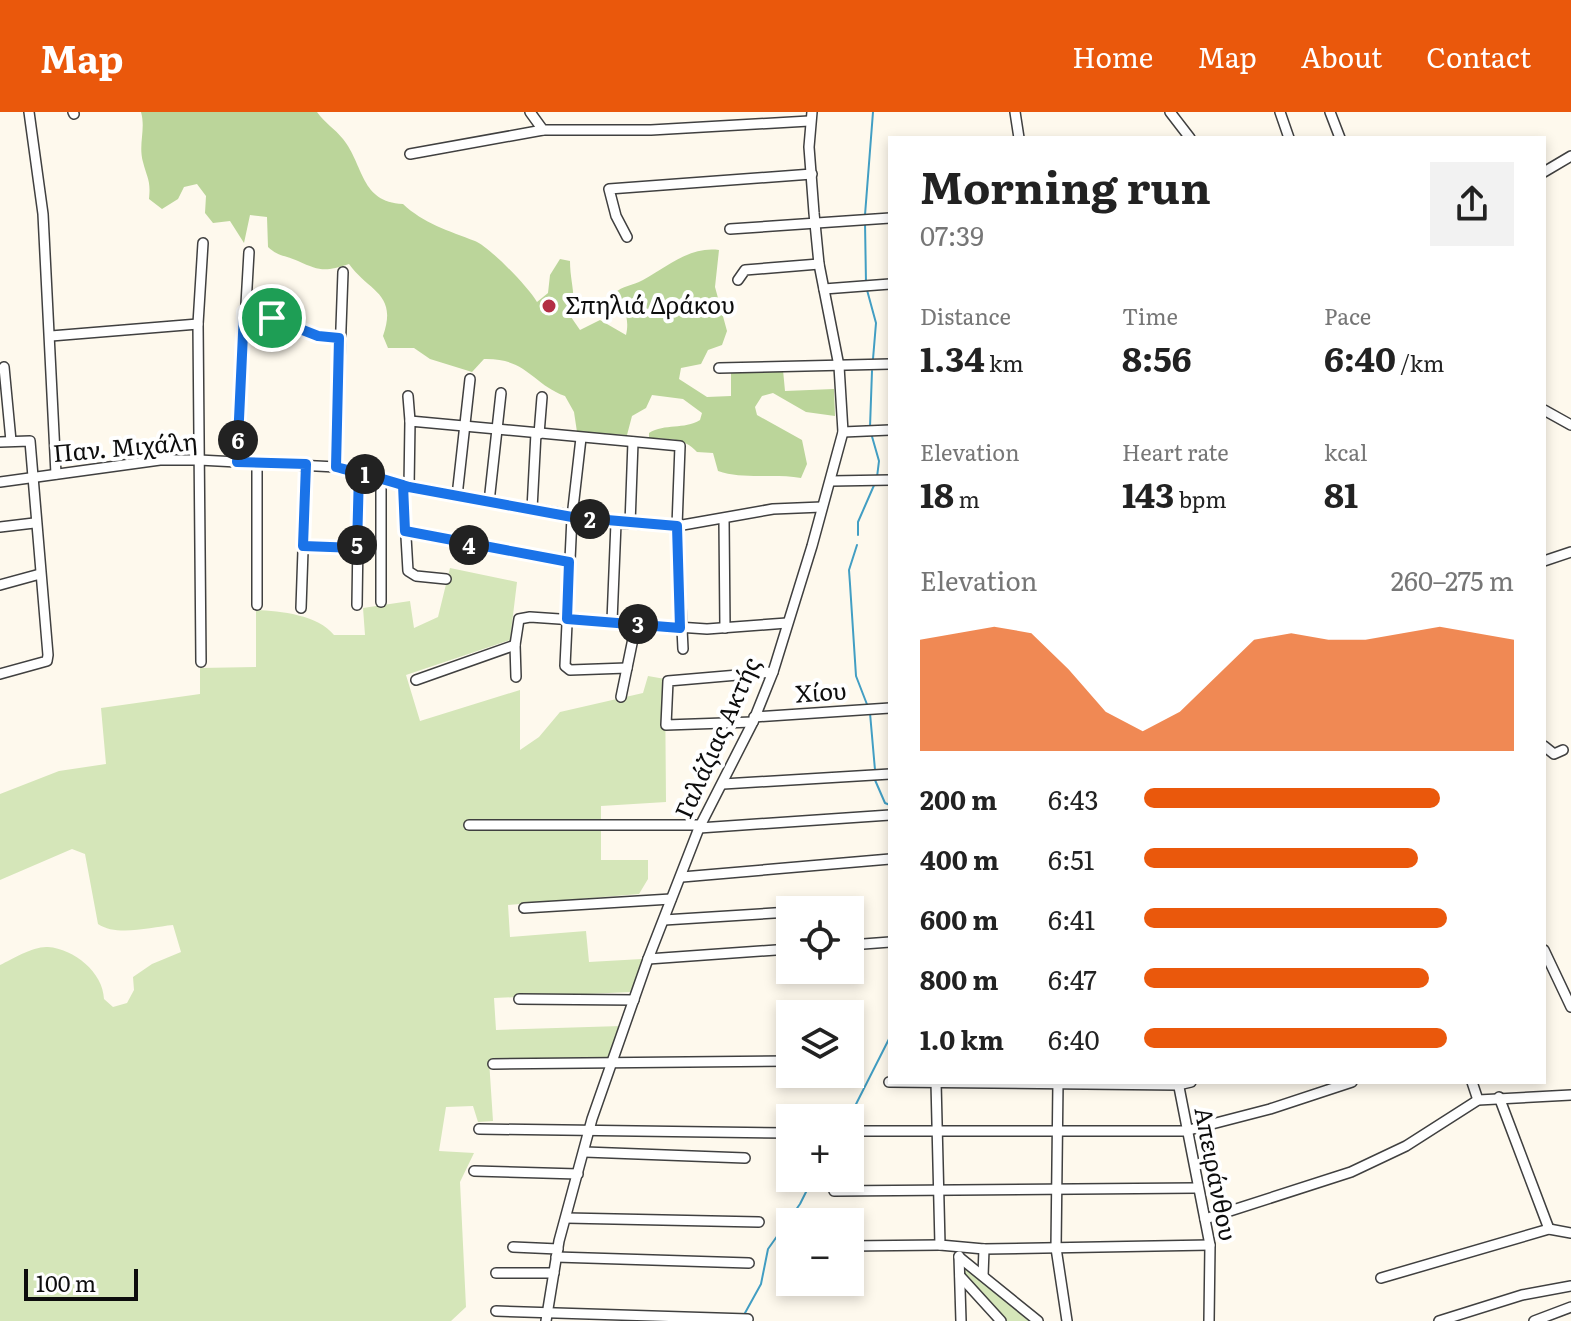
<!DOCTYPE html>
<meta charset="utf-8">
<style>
:root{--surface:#fff;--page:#f2f2f2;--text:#222;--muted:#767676;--accent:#ea580c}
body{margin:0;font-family:Literata,serif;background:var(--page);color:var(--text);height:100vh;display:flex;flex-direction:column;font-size:30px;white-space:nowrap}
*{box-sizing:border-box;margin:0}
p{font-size:26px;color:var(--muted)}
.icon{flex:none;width:44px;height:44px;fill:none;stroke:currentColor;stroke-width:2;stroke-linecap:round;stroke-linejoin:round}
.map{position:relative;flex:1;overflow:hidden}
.panel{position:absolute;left:888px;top:24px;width:658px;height:948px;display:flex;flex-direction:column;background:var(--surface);border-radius:0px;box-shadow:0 4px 12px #0003}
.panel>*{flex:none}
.fabs{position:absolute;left:776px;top:784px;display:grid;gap:16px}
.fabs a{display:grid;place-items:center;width:88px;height:88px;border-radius:0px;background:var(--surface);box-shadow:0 4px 12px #0003;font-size:40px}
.scale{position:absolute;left:24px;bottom:20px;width:114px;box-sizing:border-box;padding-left:8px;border:4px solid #0d0d0d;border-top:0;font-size:22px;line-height:28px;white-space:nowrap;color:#0d0d0d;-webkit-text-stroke:6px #fff;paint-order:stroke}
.pin{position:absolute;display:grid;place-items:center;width:68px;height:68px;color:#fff;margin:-34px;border:4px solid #fff;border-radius:50%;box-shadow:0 2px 8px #0007}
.km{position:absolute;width:40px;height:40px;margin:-20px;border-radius:50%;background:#222;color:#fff;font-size:22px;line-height:40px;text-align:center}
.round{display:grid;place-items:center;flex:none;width:84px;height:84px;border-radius:0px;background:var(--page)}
.head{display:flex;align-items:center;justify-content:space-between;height:136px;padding:0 32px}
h1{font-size:44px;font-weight:700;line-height:60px}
.metrics{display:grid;grid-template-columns:repeat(3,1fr);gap:12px;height:136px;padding:8px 32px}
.metrics div{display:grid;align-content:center}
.metrics b{font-size:34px;font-weight:700}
.metrics small{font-size:22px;font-weight:400}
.metrics p{font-size:22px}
.chart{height:224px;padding:16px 32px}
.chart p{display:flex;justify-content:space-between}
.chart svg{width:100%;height:144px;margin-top:8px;fill:var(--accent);opacity:.7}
ul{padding:0 32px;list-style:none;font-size:26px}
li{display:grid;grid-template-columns:128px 96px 1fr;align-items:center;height:60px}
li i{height:20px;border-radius:10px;background:var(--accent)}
header{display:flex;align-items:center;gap:48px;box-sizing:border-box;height:112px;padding:0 40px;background:var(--accent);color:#fff}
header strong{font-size:38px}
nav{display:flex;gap:44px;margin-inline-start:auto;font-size:28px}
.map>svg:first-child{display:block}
.green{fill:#d5e6b9}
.forest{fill:#bbd59a}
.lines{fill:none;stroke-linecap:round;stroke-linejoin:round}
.stream{stroke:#429ec3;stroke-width:2}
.minor-casing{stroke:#404040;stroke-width:12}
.minor{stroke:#fff;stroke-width:9}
.route-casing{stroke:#fff;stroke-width:16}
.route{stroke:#1a73e8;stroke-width:10}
.poi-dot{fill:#b32e44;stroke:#fff;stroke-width:3}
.labels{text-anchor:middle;stroke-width:8;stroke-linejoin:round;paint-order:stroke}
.poi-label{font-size:24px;fill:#0d0d0d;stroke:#fff;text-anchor:start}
.street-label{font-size:24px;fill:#0d0d0d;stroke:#fff}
</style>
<header>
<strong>Map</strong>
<nav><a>Home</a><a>Map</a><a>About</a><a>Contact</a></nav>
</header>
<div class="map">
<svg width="1571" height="1209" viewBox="0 0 1571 1209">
<rect width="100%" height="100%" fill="#fef9ed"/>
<!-- green -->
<g class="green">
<path d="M450,456L517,470L510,528L406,563L420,609L520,578V638L539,625L560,600L643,581L648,564L665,567L666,690L601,694V748H648V767L639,782L508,793L510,825L586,819L589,850L642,847L631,880L494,886L496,918L621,914L608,945L601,948H489L493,1009L478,1010L473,994L446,995L439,1039L474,1041L460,1070L466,1195L451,1209H0V853C13,847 33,834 48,835C74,837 103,860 104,887L113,895L127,891L134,878L133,865L152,852L181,840L173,813C151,815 117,825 98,812L85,742L72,737L0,768V682L59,659L106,652L101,596L200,582V556L256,555V498C281,499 318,503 334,523H365L363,496L410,489L414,516L438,505Z"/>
<polygon points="963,1152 1033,1209 1006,1209 963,1163"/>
</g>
<!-- forest -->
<path class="forest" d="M141,0H317C325,11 335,17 343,27C364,53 360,90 403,92C423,111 449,119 475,129C491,136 528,175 537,190L548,181L550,163L560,147L570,149C570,171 577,183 571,205L580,218L600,208L626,223C630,206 624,195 614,182C623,173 632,174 643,168C667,155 690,134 719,138L715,175L727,219L722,233L708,238L701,252L681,256L679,267L707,285L731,284V258H783L785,279L834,277L835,304L806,300L773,281L762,284L755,295L757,303L802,328L807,352L801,366C774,361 744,368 718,359L713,341L697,340C684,325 667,327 649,326V321C665,311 684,318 700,308L702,301L683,287L652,283L646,296L632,304L627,323L577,320L574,300L565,284C531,271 527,246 484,247L472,260L430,247L414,236H388L383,224C398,181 369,180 349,152C325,160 320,159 298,149C285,143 279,145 268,135L267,105L250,103L244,131L230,109L213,111L205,101L206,84L197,72L184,75L178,87L162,97L149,87C151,68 147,66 143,50C138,32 146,18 141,0Z"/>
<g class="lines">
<!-- stream -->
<g class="stream">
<polyline points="865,103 873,0"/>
<polyline points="865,110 866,171"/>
<polyline points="867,178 876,211 873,247"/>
<polyline points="870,315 872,259"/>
<polyline points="871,321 879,349 877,365"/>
<polyline points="858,423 858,410 875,371"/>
<polyline points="857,433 849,458 850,472 856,564 868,595"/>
<polyline points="870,601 875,658"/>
<polyline points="875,668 885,691 890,693"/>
<polyline points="849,1006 890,925"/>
<polyline points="745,1201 761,1172 768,1137 800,1092 813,1066"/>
</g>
<defs>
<g id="minor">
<polyline points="29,0 43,102 56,362"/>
<polyline points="73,0 74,2"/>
<polyline points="530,0 543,18 651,18 809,9"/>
<polyline points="1015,0 1019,26"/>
<polyline points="1170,0 1190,26"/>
<polyline points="1280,0 1289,26"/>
<polyline points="1330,0 1340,26"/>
<polyline points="410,42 543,18"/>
<polyline points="1544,60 1571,44"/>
<polyline points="730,117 890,106"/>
<polyline points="627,125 616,104 609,77 812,62"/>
<polyline points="738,168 745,158 819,152"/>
<polyline points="824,177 890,172"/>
<polyline points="244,200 262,202 318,224 339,226"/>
<polyline points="51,224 198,212"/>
<polyline points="4,255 11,329"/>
<polyline points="719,256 890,252"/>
<polyline points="408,284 410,309"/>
<polyline points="1544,298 1571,313"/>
<polyline points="843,320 890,318"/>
<polyline points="539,322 542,285"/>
<polyline points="581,326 572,405 565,554 570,558 627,556"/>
<polyline points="0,330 30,329 48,543 47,549 0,562"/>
<polyline points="237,350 249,140"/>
<polyline points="257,351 257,493"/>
<polyline points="336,355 343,160"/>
<polyline points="381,367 381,490"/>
<polyline points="831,369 890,368"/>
<polyline points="0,370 160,348 199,348 336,355 409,375 616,411 677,414 773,397 822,395"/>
<polyline points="403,373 408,459 416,464 446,467"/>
<polyline points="409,375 410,309 680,334 677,414 683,537"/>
<polyline points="457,384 470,267"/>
<polyline points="489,390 501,281"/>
<polyline points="532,397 536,321"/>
<polyline points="724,408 725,516"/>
<polyline points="630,412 633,330"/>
<polyline points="0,415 34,411"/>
<polyline points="405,419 569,450"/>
<polyline points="303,434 357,436"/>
<polyline points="1544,449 1571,440"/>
<polyline points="0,473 40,462"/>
<polyline points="357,493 359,360"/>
<polyline points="301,496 306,352"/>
<polyline points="612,509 616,411"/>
<polyline points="515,533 516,565"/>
<polyline points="201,550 198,212 203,131"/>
<polyline points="416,568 515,533 519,507 530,505 707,517 787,511"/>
<polyline points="621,585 636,512"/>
<polyline points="754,605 890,596"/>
<polyline points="753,610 666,613 668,569 773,560"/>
<polyline points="1544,634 1554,642 1563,638"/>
<polyline points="723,672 890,662"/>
<polyline points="469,713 701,713"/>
<polyline points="699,716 890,703"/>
<polyline points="682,765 890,747"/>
<polyline points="524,796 671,787"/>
<polyline points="664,808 790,800"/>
<polyline points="850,833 890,830"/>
<polyline points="1544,838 1571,895"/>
<polyline points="648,847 790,837"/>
<polyline points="519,887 634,888"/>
<polyline points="850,950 853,950"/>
<polyline points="493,952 790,949"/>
<polyline points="889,970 1178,973 1191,970"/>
<polyline points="936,970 940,1133 984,1137 1210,1133"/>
<polyline points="1058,970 1056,1136 1067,1209"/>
<polyline points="1178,970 1210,1133 1209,1209"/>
<polyline points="1472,970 1478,988"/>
<polyline points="1499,985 1549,1117"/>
<polyline points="479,1017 790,1021"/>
<polyline points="852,1019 1185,1019 1270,997 1352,970"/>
<polyline points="585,1040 745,1046"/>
<polyline points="474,1059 578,1062"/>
<polyline points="834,1079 1196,1076"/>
<polyline points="566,1106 759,1110"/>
<polyline points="1205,1107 1351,1060 1406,1034 1478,988 1571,983"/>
<polyline points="850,1134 940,1133"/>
<polyline points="513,1135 558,1137"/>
<polyline points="959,1144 961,1209"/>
<polyline points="556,1145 749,1151"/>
<polyline points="959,1145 1038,1209"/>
<polyline points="496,1161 554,1161"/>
<polyline points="960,1164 1001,1209"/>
<polyline points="983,1164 984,1137"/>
<polyline points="1381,1166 1549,1117 1571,1121"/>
<polyline points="496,1199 748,1207"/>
<polyline points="546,1209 559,1129 592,1007 648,847 699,716 753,610 773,560 812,434 843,320 839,254 819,152 814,101 809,35 812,0"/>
<polyline points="1439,1209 1522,1183 1571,1174"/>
<polyline points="1534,1209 1571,1195"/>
</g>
</defs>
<!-- minor casing -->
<use href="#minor" class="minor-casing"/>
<!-- minor -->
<use href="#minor" class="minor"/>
</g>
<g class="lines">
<defs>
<path id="route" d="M272,206L318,224L339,226L336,355C360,361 385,367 409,375L572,405L677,414L680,516L567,507L569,450L405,419L403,373L359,360L357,436L303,434L306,352L237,350L244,200L272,206"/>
</defs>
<!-- route casing -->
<use href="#route" class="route-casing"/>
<!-- route -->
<use href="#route" class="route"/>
</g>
<!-- markers -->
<circle class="poi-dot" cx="549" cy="194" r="8"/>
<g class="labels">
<!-- poi labels -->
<g class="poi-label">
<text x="565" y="202">Σπηλιά Δράκου</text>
</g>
<!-- street labels -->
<g class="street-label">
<text transform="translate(125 336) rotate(-5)" y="8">Παν. Μιχάλη</text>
<text transform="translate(821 581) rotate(-4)" y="8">Χίου</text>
<text transform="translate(718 626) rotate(-66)" y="8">Γαλάζιας Ακτής</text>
<text transform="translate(1215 1062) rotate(79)" y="8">Απειράνθου</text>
</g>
</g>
</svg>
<div class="fabs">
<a><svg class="icon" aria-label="locate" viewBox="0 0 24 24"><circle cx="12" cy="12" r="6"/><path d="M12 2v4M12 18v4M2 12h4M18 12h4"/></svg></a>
<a><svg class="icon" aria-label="layers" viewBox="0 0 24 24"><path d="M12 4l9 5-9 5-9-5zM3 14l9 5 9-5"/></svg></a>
<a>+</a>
<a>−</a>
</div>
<div class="scale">100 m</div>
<div class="pin" style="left:272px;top:206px;background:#1e9e55"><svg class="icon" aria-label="arrive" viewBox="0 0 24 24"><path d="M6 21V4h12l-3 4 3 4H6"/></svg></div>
<b class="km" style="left:365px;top:362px">1</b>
<b class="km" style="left:590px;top:407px">2</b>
<b class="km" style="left:638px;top:512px">3</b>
<b class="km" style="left:469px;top:433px">4</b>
<b class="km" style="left:357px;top:433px">5</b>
<b class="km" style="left:238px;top:328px">6</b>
<section class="panel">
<div class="head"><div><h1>Morning run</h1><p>07:39</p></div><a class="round"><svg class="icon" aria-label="share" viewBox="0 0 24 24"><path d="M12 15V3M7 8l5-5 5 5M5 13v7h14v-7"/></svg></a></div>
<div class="metrics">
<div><p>Distance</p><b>1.34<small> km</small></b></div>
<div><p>Time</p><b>8:56</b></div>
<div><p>Pace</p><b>6:40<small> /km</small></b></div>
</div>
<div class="metrics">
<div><p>Elevation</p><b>18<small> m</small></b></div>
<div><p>Heart rate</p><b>143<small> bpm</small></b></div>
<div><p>kcal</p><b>81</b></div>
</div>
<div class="chart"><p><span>Elevation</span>260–275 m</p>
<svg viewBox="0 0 160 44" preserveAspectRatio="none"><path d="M0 44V10L10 8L20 6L30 8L40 19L50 32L60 38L70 32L80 21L90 10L100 8L110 10L120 10L130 8L140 6L150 8L160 10V44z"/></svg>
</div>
<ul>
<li><b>200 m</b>6:43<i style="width:80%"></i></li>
<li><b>400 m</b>6:51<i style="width:74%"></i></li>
<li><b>600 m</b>6:41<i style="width:82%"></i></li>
<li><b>800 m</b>6:47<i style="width:77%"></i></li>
<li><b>1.0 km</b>6:40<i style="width:82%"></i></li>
</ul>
</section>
</div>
